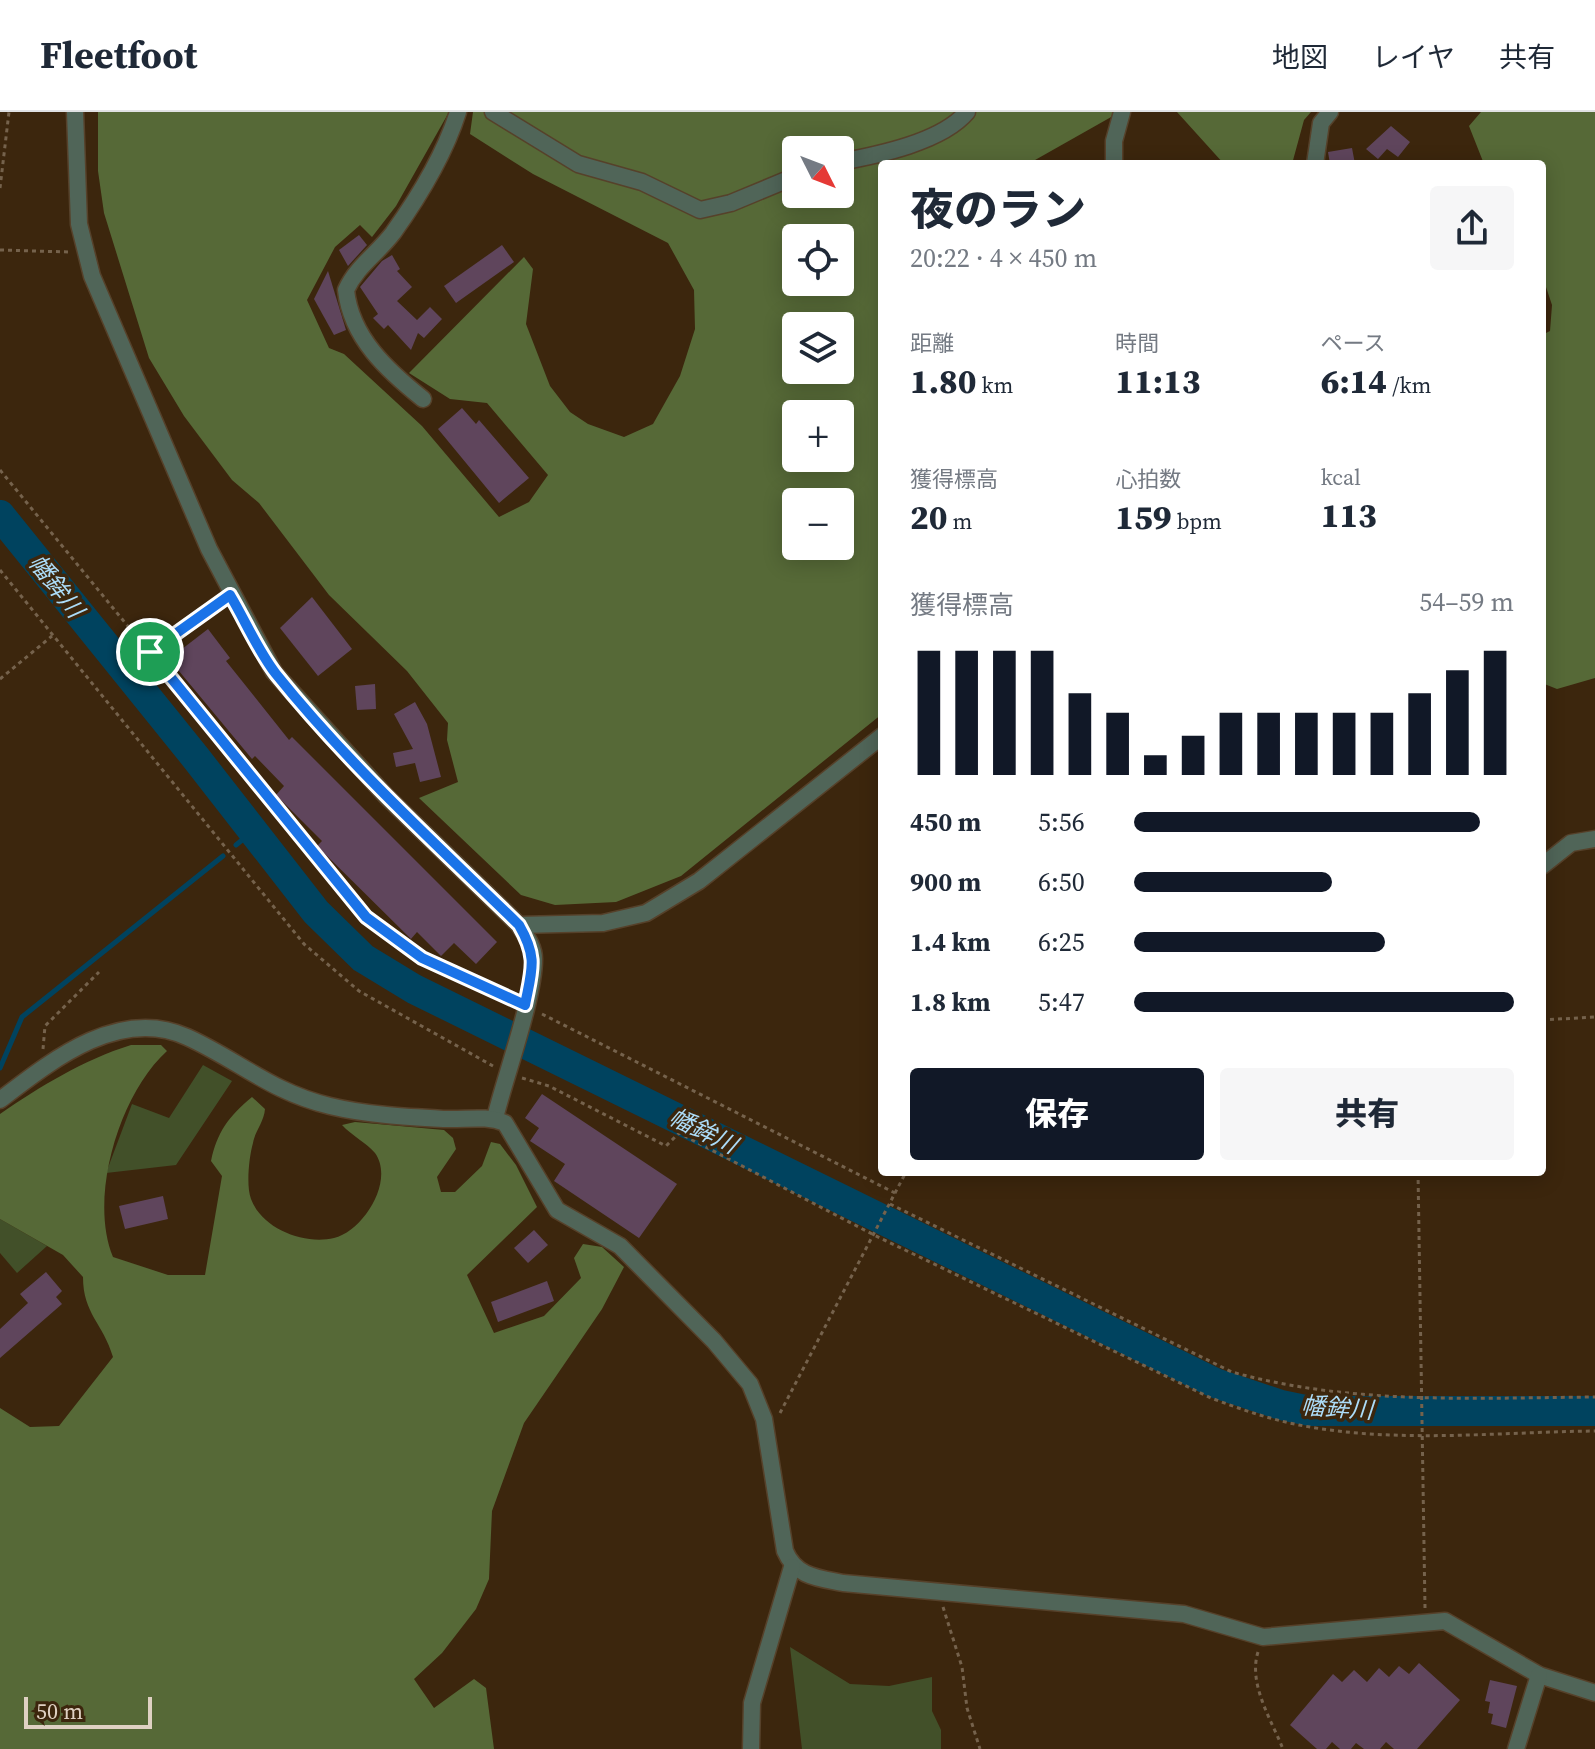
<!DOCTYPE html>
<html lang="ja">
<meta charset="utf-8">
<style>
:root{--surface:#fff;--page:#f6f6f7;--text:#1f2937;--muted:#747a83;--line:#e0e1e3;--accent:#111827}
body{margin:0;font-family:"Source Serif 4","Noto Sans JP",serif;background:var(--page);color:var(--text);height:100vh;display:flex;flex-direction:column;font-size:30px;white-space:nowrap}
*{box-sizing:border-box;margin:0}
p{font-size:26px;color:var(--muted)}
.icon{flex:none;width:44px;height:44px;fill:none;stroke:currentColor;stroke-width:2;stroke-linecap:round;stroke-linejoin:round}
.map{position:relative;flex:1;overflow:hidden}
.drawer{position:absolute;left:878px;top:48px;width:668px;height:1016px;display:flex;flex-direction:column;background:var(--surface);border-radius:8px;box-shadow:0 4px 20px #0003}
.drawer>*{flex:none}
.needle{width:52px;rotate:132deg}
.fabs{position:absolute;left:782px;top:24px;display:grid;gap:16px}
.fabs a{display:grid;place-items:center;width:72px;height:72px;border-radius:8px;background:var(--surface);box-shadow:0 4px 20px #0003;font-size:40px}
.scale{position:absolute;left:24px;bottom:20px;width:128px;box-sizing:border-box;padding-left:8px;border:4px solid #dfd1c3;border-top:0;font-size:22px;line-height:28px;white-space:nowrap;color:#dfd1c3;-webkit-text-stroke:6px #3c260d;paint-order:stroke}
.pin{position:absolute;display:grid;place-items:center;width:68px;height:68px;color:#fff;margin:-34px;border:4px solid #fff;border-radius:50%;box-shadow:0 2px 8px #0007}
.round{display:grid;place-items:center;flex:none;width:84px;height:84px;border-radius:8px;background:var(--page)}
.head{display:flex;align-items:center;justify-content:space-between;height:136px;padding:0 32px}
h1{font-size:44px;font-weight:800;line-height:60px}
.metrics{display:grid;grid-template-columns:repeat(3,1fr);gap:12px;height:136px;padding:8px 32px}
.metrics div{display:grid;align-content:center}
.metrics b{font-size:34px;font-weight:800}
.metrics small{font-size:22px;font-weight:400}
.metrics p{font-size:22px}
.chart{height:224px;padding:16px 32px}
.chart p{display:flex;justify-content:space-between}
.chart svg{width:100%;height:144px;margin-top:8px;stroke:var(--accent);stroke-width:6}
.button{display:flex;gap:16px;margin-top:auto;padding:16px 32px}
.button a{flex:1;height:92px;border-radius:8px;background:var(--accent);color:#fff;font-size:32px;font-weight:800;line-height:92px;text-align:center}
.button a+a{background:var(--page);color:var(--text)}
ul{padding:0 32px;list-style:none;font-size:26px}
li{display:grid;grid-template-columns:128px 96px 1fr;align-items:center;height:60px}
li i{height:20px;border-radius:10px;background:var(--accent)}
header{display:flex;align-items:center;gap:48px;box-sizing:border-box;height:112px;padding:0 40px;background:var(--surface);border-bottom:2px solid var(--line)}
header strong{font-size:38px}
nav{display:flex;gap:44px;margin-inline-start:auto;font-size:28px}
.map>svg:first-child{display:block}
.green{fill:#425029}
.forest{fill:#566937;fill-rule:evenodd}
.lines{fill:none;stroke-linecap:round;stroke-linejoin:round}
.stream{stroke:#00435f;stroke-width:5}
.river{stroke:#00435f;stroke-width:30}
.building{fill:#5f455c}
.minor-casing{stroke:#56412a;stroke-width:19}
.path{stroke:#75624c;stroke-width:3;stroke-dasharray:4 4;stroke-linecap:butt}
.minor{stroke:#506558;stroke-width:16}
.route-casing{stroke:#fff;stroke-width:16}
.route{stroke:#1a73e8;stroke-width:10}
.labels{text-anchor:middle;stroke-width:7;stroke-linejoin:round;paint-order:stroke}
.water-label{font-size:24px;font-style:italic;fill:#acdcf8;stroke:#3c260d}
</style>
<header>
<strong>Fleetfoot</strong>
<nav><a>地図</a><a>レイヤ</a><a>共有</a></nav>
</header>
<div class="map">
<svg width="1595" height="1637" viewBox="0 0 1595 1637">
<rect width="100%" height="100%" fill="#3c260d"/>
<!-- green -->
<g class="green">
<polygon points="203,953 232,969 176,1053 106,1061 132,992 169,1006"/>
<polygon points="0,1107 47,1134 17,1161 0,1141"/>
<polygon points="790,1535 850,1572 889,1574 932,1565 932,1599 941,1618 941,1637 802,1637"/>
</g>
<!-- forest -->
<g class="forest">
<path d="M98,0H449L396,94L372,125L360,113L335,135L307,188L329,236L344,242L422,314L499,405L529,390L548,363L487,291L450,287L409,261L524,145L533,157L526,212L550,274L570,300L588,312L624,325L653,312L680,264L695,217L694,178L668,131L533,62L470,22L473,0H1120L1028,52H882V602L681,764L616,790L555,793L521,783L419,686L458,670L447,628L448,611L407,559L329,483L259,391L232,368L184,304L149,246L104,101L98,59ZM796,38H840V82H796ZM796,126H840V170H796ZM796,214H840V258H796ZM796,302H840V346H796ZM796,390H840V434H796Z"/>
<polygon points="1177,0 1311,0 1304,8 1292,52 1224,52"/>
<polygon points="1481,0 1595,0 1595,566 1557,577 1542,571 1542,223 1550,219 1552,193 1542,163 1542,52 1484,52 1469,14"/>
<path d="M131,933H161L167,939C120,981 88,1085 113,1145L168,1163H205L222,1064L211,1049C217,1020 229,1004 252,985L265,997C264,1010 255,1019 253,1031C249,1045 246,1074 251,1087C262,1117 304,1133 334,1126C363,1119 395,1069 375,1041C367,1031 352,1024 342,1013L355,1010L444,1018L453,1026L456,1037L437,1065L441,1080H455L482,1054L491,1030L500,1032L516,1053L537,1095L467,1163L494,1221L544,1204L581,1166L574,1146L583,1132L602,1135L624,1155L602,1197L524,1311L492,1399L489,1467L476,1497L442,1541L414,1567L434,1596L474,1567L486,1576L494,1637H0V1296L30,1315L59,1314L113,1245C103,1211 83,1202 83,1165L63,1143L0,1107V1002C41,974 83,948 131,933Z"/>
</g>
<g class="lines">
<!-- stream -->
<g class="stream">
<polyline points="236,733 253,719"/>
<polyline points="0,956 22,905 223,744"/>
</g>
<!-- river -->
<polyline class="river" points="0,403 196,646 316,800 363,846 414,877 1215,1271 1281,1293 1310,1299 1595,1299"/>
</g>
<!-- building -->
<g class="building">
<polygon points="1391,14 1410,30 1398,45 1387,37 1378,47 1366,37"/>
<polygon points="1352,36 1355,52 1330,52 1328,40"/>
<polygon points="359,123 367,133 348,154 339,138"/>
<polygon points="502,133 514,150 456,191 444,174"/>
<polygon points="392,143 400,157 397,159 412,175 397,189 417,208 430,195 442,207 424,226 418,221 411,238 388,213 384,217 373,206 378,202 360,175 382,149"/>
<polygon points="328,159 346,218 334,223 314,187"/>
<polygon points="462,296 476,312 479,308 529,366 499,391 438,317"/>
<polygon points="312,485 352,537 318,564 280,516"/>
<polygon points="208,517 230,546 226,549 289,628 292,625 497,830 476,852 454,831 441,844 417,820 411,827 317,734 322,729 276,683 284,674 255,644 252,647 169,547"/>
<polygon points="375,572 376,597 357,598 355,574"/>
<polygon points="415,590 427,612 441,665 420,670 415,651 396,655 393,641 413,637 394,602"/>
<polygon points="542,982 677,1072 639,1126 554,1069 565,1052 530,1029 539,1016 525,1006"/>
<polygon points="163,1084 168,1107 125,1117 119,1094"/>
<polygon points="534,1118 548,1133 528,1151 514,1136"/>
<polygon points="46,1160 62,1179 56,1185 62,1192 0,1246 0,1217 28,1191 20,1182"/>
<polygon points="547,1169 554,1189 498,1210 491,1190"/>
<polygon points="1419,1551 1460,1588 1417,1637 1394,1637 1386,1630 1380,1637 1364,1637 1356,1631 1351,1637 1340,1637 1332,1630 1326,1637 1317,1637 1290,1613 1333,1562 1342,1570 1354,1558 1367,1570 1379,1556 1389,1565 1399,1554 1409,1562"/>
<polygon points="1490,1568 1517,1574 1506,1616 1491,1612 1493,1602 1488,1601 1490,1590 1485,1589"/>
</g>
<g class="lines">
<defs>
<g id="minor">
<path d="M75,0L79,112L92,164L209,437L274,560L386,684L519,813C525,823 534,834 534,847C534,886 505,965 495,1006"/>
<polyline points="493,0 578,52 642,70 700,98 731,91 796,64"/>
<path d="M840,50C878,43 942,30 967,0"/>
<polyline points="1114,52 1114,29 1122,0"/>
<polyline points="1315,52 1321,11 1330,0"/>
<path d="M423,287C388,259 351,226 346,178C357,154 377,142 393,121C418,86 445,41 458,0"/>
<polyline points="1542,754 1571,731 1595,727"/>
<polyline points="519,813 603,811 646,801 699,769 882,624"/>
<path d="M0,988C51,949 119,894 187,925C238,948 271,980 330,994C367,1003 407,1005 445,1007C466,1008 486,1003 505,1011L557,1098L620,1134L714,1229L750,1272L764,1307L785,1439C796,1465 818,1466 843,1471L1184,1502L1263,1525L1445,1509L1539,1563L1595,1581"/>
<polyline points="751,1637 752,1591 792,1455"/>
<polyline points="1516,1637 1539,1563"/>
</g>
</defs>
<!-- minor casing -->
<use href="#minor" class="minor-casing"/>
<!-- path -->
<g class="path">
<polyline points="0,76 9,0"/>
<polyline points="0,138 69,140"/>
<polyline points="0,358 366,805 422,846 510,886"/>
<polyline points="0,458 304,832 359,879 493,954"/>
<polyline points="150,540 217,492"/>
<polyline points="0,567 52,524"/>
<polyline points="542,902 895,1081"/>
<polyline points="1542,908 1595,905"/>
<polyline points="43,937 45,914 99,860"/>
<path d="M522,966L549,974L666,1034L679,1021L874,1123L1211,1286C1240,1297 1269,1307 1299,1313C1395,1332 1498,1320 1595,1319"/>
<polyline points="1418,1060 1425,1496"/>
<path d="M890,1092L1232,1260C1351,1293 1473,1286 1595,1285"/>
<polyline points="780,1301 906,1060"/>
<polyline points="943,1495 962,1555 967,1596 980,1637"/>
<path d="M1258,1540C1248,1572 1271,1607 1283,1637"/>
</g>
<!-- minor -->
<use href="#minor" class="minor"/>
</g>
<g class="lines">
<defs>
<path id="route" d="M230,483C245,508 258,539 276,562C349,653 436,732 519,813C538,846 532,857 525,893L422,846L366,805L150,540Z"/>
</defs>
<!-- route casing -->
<use href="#route" class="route-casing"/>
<!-- route -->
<use href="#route" class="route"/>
</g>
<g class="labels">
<!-- water labels -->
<g class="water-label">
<text transform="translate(56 474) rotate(52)" y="8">幡鉾川</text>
<text transform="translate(703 1019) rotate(26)" y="8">幡鉾川</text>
<text transform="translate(1337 1296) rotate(4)" y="8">幡鉾川</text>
</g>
</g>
</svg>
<div class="fabs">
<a><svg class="needle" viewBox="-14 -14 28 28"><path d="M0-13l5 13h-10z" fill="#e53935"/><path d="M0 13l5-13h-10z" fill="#747a83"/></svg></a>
<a><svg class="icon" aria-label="locate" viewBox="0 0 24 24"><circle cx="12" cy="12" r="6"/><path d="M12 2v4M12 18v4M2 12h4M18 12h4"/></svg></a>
<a><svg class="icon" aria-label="layers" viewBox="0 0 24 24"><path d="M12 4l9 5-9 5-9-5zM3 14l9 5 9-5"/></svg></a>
<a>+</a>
<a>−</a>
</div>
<div class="scale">50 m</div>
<div class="pin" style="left:150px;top:540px;background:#1e9e55"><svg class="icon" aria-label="arrive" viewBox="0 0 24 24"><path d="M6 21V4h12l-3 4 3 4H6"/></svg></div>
<section class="drawer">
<div class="head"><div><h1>夜のラン</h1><p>20:22 · 4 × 450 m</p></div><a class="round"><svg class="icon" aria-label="share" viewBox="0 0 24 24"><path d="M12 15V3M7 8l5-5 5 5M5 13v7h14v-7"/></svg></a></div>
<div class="metrics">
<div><p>距離</p><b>1.80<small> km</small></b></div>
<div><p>時間</p><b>11:13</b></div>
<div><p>ペース</p><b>6:14<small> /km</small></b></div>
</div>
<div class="metrics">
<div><p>獲得標高</p><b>20<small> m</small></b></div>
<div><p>心拍数</p><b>159<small> bpm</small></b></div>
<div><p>kcal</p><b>113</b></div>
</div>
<div class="chart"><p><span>獲得標高</span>54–59 m</p>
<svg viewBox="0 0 160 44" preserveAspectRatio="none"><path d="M5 44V6M15 44V6M25 44V6M35 44V6M45 44V19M55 44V25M65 44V38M75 44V32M85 44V25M95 44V25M105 44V25M115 44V25M125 44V25M135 44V19M145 44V12M155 44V6"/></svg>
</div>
<ul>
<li><b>450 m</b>5:56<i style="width:91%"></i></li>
<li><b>900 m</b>6:50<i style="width:52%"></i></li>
<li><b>1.4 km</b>6:25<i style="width:66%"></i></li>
<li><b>1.8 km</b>5:47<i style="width:100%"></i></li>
</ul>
<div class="button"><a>保存</a><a>共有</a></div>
</section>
</div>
